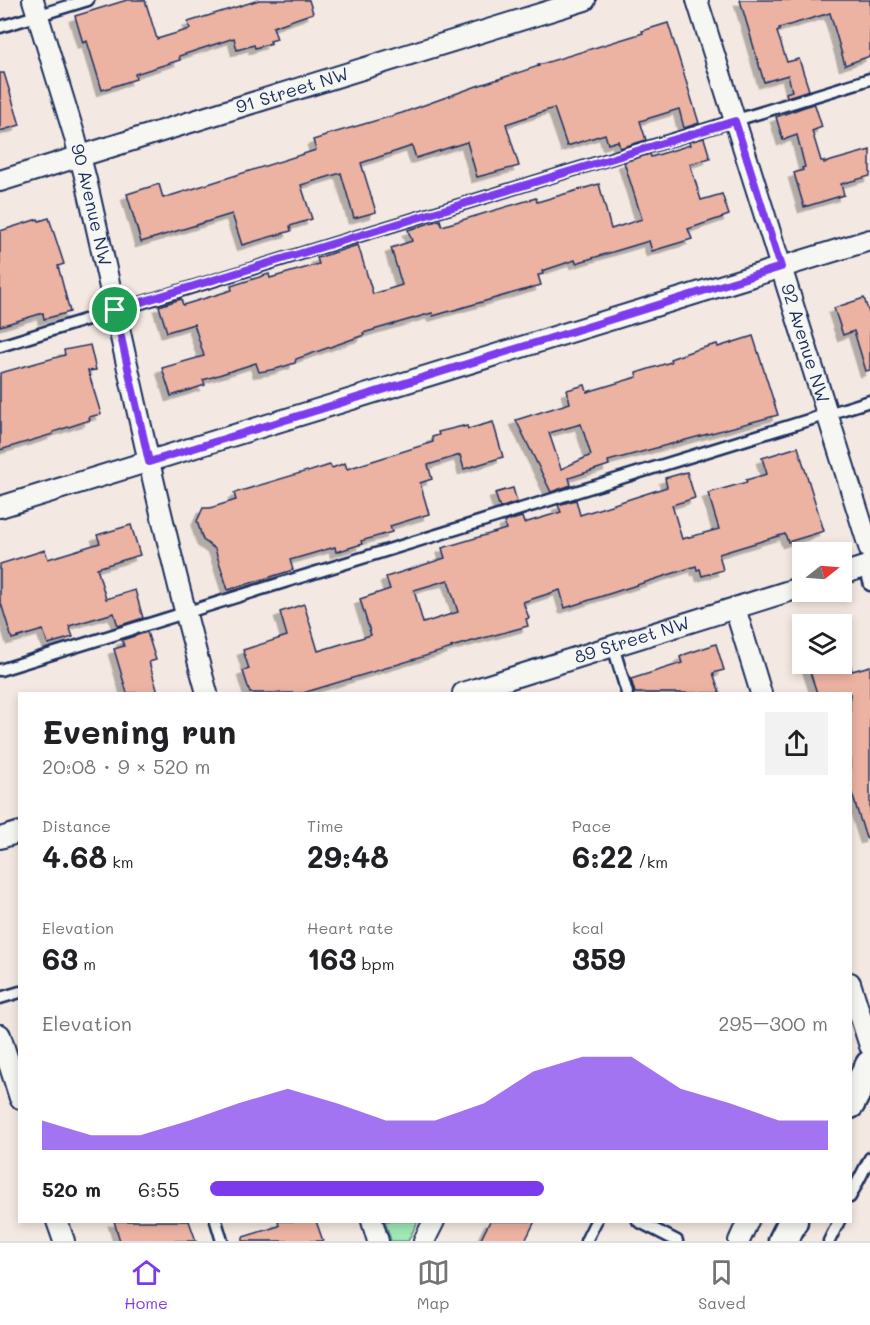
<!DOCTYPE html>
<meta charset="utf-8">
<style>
:root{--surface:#fff;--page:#f2f2f2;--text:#202124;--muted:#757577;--line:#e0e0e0;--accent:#7c3aed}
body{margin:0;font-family:Mali,sans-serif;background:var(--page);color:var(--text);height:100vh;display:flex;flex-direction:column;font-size:22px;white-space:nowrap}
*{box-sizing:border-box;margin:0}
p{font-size:20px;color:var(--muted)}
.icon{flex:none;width:33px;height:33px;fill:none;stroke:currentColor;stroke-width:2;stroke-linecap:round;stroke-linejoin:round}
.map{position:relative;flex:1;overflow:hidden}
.drawer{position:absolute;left:18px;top:692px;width:834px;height:531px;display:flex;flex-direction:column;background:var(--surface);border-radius:0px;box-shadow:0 3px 9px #0003}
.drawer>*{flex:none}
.needle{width:39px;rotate:73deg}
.buttons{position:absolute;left:792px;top:542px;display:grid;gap:12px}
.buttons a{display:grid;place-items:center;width:60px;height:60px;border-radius:0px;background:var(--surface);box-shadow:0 3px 9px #0003;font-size:30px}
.pin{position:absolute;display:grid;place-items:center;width:51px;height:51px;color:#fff;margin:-26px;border:3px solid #fff;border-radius:50%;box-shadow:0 2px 6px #0007}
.round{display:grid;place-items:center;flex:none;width:63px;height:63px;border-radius:0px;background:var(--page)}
.summary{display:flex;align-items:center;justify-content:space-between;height:102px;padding:0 24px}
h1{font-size:33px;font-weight:700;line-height:45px}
.stats{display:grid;grid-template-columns:repeat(3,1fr);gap:9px;height:102px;padding:6px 24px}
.stats div{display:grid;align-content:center}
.stats b{font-size:30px;font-weight:700}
.stats small{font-size:16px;font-weight:400}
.stats p{font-size:16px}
.chart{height:168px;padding:12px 24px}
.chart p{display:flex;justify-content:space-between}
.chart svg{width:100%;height:108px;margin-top:6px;fill:var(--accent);opacity:.7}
ul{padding:0 24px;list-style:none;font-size:20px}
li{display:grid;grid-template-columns:96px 72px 1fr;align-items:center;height:45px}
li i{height:15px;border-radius:8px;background:var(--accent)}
.dock{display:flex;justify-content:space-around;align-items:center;height:84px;border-top:2px solid var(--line);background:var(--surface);font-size:16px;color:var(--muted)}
.dock a{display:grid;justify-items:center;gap:3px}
.dock .current{color:var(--accent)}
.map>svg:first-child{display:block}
.green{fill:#9fe7b5;stroke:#5d8b8a;stroke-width:1.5}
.building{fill:#ecb3a3;stroke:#1b2f5e;stroke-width:1.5;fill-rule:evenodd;filter:url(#shadow)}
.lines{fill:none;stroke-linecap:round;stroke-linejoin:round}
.lane-casing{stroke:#1b2f5e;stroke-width:15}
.street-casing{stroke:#1b2f5e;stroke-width:24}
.secondary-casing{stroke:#1b2f5e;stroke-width:33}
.lane{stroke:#f6f6f2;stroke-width:10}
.street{stroke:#f6f6f2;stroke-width:20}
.secondary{stroke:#f6f6f2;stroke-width:28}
.route-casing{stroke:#fff;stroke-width:12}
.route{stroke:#7c3aed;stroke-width:8}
.labels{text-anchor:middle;stroke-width:4.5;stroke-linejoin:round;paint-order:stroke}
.street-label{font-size:18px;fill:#1b2f5e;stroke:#f6f6f2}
</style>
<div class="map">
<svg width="870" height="1241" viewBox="0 0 870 1241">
<defs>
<filter id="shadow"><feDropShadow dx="-5.5" dy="5.5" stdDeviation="0" flood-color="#0004"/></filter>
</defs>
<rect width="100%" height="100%" fill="#f4e9e2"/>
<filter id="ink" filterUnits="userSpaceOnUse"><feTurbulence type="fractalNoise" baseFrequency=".0167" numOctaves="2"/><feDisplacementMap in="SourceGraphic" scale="12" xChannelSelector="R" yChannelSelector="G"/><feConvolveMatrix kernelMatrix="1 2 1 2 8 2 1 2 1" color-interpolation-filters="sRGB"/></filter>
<g filter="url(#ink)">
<!-- green -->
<polygon class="green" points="385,1221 418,1221 408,1241 391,1241"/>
<!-- building -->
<g class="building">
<polygon points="127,0 145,0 157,39 190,29 188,22 259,0 309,0 313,13 273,27 277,39 270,41 271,43 255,48 254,45 237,50 234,38 179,56 180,60 135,74 136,79 102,90 87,41 83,43 75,16"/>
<polygon points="740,0 870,0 870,56 845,65 830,13 779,28 779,31 777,32 787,62 799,59 809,90 787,97 786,93 792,91 788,75 764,82"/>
<polygon points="668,23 699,123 684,128 679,109 640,121 646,140 620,148 618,141 608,144 605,134 567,146 554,108 506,124 519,166 477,177 467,142 416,158 412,146 361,163 376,212 354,218 341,173 301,185 312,219 290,226 291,231 242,245 232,214 141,242 127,194 159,184 163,198 205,185 316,150 313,140 326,136 326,135 402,113 477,86 539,66 538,65 643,33 642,31"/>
<polygon points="0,73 4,73 20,125 0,131"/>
<polygon points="813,104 815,105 822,127 812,131 821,161 824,161 824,163 870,150 870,176 841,184 844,195 804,207 794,173 803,170 802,168 805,167 797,135 783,140 776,117"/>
<polygon points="704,138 710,158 690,164 701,200 722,194 729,215 688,229 692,239 652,251 649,241 576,263 575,260 542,271 543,274 538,275 541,285 433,316 432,313 363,333 364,335 296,359 295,363 276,369 259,372 256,363 203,380 205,385 171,396 162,368 204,356 194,324 167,332 159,306 181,299 183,305 232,290 231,286 269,274 270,278 319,264 317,258 358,245 373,294 402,285 391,248 412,241 408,230 440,220 442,226 536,198 537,202 599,184 611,229 642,219 624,162 650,154 651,157 690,145 689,142"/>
<polygon points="49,218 64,264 58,266 70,312 44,319 43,313 0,326 0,231 38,219 39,221"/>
<polygon points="864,298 870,316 870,370 866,371 854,331 843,335 834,308"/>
<path d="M753,336L778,415L608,461L609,465L569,478L571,485L551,492L516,420L570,403L567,390L585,385L587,392L637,377L636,373L671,362L670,359L695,350L717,344L718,347ZM581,424L591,455L561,469L549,433Z"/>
<polygon points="90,345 96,370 88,371 101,414 89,417 90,420 53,432 53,434 0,450 0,373 65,355 64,350"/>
<polygon points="493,422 503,457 464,469 460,455 428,465 432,479 420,483 429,514 390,526 392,532 361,541 362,544 336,552 335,547 290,560 293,570 228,590 215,549 203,540 197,521 203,508 210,508 236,500 234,493 307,471 308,472 330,465 332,468 345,463 347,469 433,442 432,437 439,435 438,432 463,426 463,427 467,426 468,429"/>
<path d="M798,447L824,531L788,542L785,534L719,554L723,570L702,576L700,569L697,570L696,566L565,608L560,590L523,602L529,618L526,619L528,626L451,647L452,648L303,693H250L243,671L249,669L243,650L287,636L280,612L304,604L318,651L371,635L360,599L390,589L386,577L445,558L442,548L506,529L504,522L522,517L524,523L561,512L558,505L576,500L580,515L667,487L665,478L687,472L695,498L672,505L682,539L719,529L708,493L747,482L746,480L767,474L762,458ZM448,580L458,612L423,623L414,590Z"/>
<polygon points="513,488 517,502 500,508 495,493"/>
<polygon points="131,525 140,555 97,568 106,599 135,590 143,618 118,626 114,613 69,626 73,637 48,644 43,630 12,639 0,600 0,564 45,550 48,559 100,543 97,535"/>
<polygon points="147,632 156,660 149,662 158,693 127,693 114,649 124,646 122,640"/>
<polygon points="716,644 724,670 713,673 720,693 635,693 631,679 682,663 680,657 686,654"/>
<polygon points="807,663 850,663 852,671 870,666 870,837 866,838 850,787 850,693 817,693"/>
<polygon points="114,1221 189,1221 196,1241 120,1241"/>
<polygon points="278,1221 316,1221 323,1241 243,1241 243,1237 279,1226"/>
<polygon points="490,1221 535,1221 525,1241 480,1241"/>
</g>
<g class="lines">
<defs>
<g id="lane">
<polyline points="0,27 88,0"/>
<polyline points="0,346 870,79"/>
<polyline points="865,567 870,585"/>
<polyline points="613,646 627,693"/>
<polyline points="0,670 870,401"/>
<polyline points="0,998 20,992"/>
<polyline points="850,1197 870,1158"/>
<polyline points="216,1221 222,1241"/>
<polyline points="638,1221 677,1241"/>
<polyline points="586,1241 596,1221"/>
<polyline points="829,1241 839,1221"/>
</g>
<g id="street">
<path id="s1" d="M33,0L74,134L86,180C125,352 160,524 207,693"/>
<path id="s2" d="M697,0L870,550"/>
<path id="s3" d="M0,181L585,0"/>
<polyline points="0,507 870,240"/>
<polyline points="842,574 870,565"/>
<polyline points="735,608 761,693"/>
<path id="s4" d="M463,693L802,587"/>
<polyline points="0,838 20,832"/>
<polyline points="850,983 870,1046"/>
<polyline points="0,1035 20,1098"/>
<polyline points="57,1221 64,1241"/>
<polyline points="372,1221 378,1241"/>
<polyline points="424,1241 434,1221"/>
<polyline points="739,1241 748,1221"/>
</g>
<g id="secondary">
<polyline points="850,1104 870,1065"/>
<polyline points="783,1241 793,1221"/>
</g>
</defs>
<!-- lane casing -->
<use href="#lane" class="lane-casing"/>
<!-- street casing -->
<use href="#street" class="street-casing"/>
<!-- secondary casing -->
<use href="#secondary" class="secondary-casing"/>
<!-- lane -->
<use href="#lane" class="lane"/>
<!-- street -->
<use href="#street" class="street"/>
<!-- secondary -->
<use href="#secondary" class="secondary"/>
</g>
</g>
<g class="lines" filter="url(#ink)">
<defs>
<polygon id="route" points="735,121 781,267 149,462 115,310"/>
</defs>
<!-- route casing -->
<use href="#route" class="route-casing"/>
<!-- route -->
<use href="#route" class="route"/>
</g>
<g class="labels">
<!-- street labels -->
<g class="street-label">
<text dy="6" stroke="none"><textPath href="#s3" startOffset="306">91 Street NW</textPath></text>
<text dy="6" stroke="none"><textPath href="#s1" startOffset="213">90 Avenue NW</textPath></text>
<text dy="6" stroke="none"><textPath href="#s2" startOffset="360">92 Avenue NW</textPath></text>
<text dy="6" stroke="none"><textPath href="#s4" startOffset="177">89 Street NW</textPath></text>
</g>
</g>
</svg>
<div class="buttons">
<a><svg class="needle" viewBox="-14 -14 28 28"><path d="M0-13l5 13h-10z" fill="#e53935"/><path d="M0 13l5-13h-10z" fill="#757577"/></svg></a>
<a><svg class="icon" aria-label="layers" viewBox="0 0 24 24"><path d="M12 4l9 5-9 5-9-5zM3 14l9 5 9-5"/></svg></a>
</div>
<div class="pin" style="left:115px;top:310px;background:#1e9e55"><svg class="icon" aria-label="arrive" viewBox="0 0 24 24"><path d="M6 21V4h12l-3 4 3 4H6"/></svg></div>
<section class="drawer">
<div class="summary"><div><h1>Evening run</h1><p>20:08 · 9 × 520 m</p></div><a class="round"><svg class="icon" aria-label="share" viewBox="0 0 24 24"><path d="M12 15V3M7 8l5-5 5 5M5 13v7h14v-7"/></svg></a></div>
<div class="stats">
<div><p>Distance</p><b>4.68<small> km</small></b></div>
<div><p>Time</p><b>29:48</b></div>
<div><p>Pace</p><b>6:22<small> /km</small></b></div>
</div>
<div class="stats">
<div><p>Elevation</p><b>63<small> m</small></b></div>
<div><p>Heart rate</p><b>163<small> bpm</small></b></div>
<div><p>kcal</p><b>359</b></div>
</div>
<div class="chart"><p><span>Elevation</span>295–300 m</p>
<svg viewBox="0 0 160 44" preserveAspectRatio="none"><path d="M0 44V32L10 38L20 38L30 32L40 25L50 19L60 25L70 32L80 32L90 25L100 12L110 6L120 6L130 19L140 25L150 32L160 32V44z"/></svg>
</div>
<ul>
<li><b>520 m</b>6:55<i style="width:54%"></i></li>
</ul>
</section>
</div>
<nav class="dock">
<a class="current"><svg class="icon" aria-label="home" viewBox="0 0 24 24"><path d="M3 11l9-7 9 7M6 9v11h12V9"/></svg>Home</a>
<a><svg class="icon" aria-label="map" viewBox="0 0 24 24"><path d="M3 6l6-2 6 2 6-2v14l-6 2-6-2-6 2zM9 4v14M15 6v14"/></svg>Map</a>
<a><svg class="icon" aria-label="saved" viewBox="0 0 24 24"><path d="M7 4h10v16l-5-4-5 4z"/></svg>Saved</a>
</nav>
